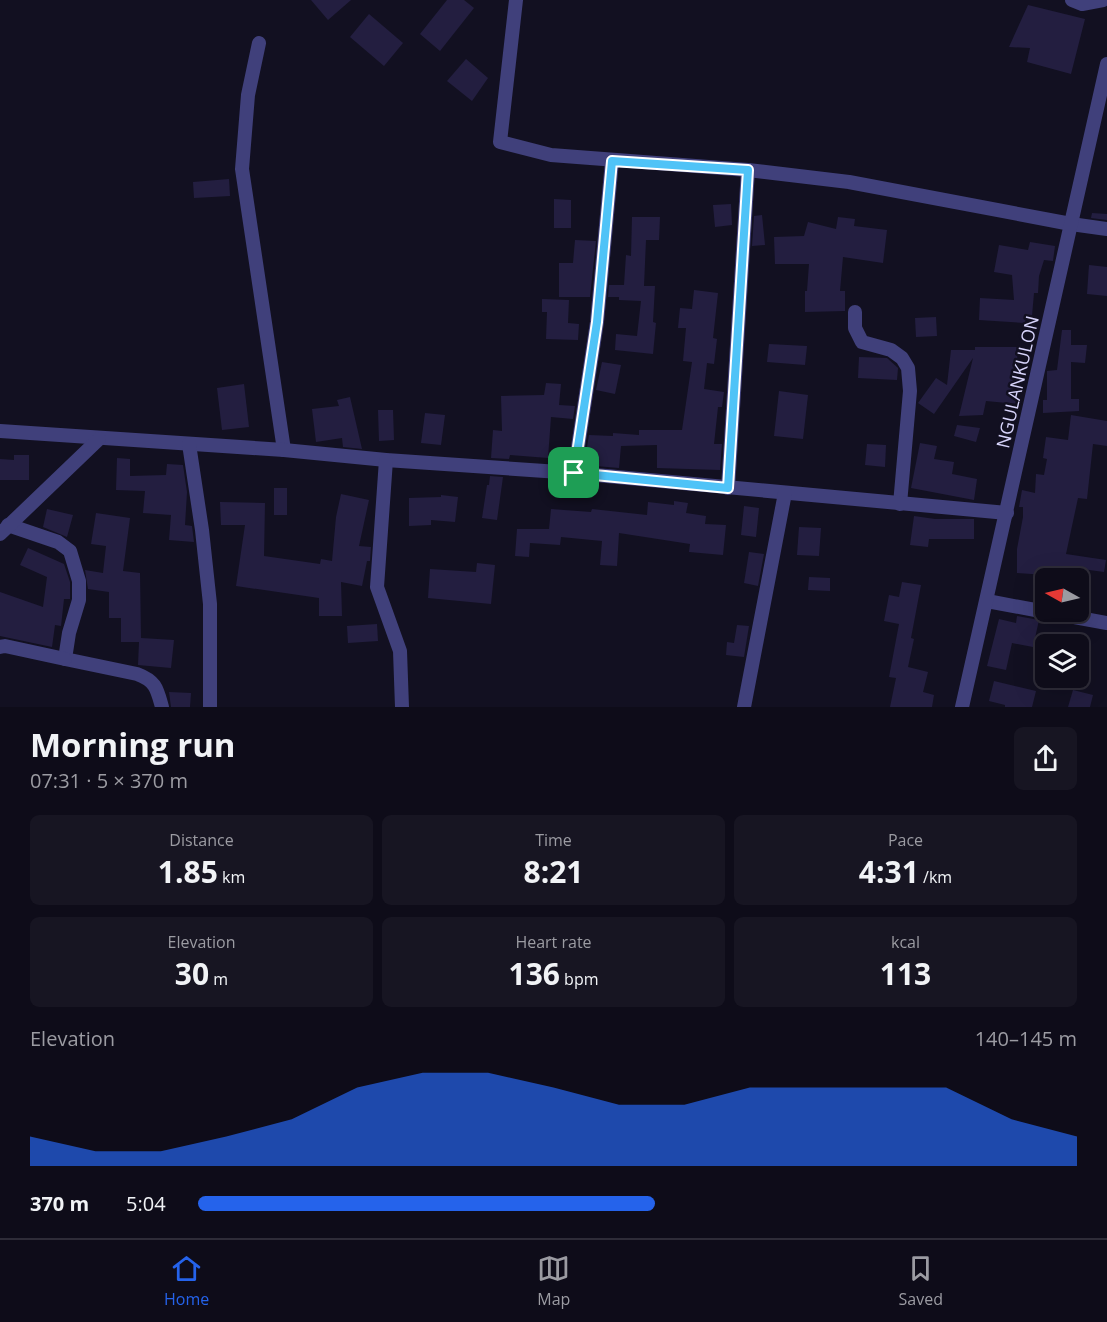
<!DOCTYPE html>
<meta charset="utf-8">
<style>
:root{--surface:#0e0c19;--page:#171522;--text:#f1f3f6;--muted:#9b9ba2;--line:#2e2c38;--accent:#2563eb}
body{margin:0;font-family:"Open Sans",sans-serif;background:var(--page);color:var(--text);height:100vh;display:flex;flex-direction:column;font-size:22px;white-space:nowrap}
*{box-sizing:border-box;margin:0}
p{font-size:20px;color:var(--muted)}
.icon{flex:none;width:33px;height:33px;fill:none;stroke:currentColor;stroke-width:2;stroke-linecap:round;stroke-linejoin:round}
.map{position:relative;height:707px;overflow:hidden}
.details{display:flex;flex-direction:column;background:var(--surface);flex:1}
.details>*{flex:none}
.needle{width:39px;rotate:278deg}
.buttons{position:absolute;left:1035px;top:568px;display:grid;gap:12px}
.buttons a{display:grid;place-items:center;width:54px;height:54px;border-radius:9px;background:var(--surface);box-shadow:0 6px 24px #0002,0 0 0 2px var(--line);font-size:30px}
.pin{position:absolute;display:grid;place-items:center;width:51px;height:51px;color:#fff;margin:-26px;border-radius:12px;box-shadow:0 3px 9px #0006}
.round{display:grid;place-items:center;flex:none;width:63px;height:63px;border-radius:9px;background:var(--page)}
.overview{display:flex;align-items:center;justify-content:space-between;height:102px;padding:0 30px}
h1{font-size:33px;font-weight:700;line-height:45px}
.metrics{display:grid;grid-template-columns:repeat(3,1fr);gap:9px;height:102px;padding:6px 30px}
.metrics div{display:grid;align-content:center;border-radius:9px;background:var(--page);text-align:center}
.metrics b{font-size:30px;font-weight:700}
.metrics small{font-size:16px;font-weight:400}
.metrics p{font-size:16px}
.chart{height:168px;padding:12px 30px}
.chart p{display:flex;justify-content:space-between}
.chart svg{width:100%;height:108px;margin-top:6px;fill:var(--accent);opacity:.7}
ul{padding:0 30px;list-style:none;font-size:20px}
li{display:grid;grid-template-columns:96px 72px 1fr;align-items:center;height:45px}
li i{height:15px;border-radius:8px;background:var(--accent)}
.dock{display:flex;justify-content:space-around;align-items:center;height:84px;border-top:2px solid var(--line);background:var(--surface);font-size:16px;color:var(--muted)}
.dock a{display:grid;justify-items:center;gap:3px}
.dock .selected{color:var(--accent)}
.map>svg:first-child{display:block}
.building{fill:#231e40}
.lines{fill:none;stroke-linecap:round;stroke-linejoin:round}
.minor{stroke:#40407b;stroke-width:14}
.route-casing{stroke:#fff;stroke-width:12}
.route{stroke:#4fc3f7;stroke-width:8}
.labels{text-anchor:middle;stroke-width:5;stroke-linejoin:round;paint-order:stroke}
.street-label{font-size:18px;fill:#d7d4fb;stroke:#121021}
</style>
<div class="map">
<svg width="1107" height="707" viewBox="0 0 1107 707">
<rect width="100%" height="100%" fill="#121021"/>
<!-- building -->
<g class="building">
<polygon points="311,0 351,0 328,20"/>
<polygon points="447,0 464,0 474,8 440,51 420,34"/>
<polygon points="1028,5 1085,19 1071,74 1027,62 1030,48 1009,47"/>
<polygon points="369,14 403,43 384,66 350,37"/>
<polygon points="466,59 488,78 472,101 447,81"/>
<polygon points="229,179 230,196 194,198 193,182"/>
<polygon points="554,199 571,200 571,228 554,228"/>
<polygon points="731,204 732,225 715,227 713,205"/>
<polygon points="1092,213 1107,214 1107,220 1091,218"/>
<polygon points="762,215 765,245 752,246 754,216"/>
<polygon points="632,217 660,217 659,240 646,240 644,286 655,286 653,322 656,323 653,354 615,350 616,334 637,336 641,301 619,300 619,297 608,297 609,285 624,285 626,255 631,256"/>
<polygon points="838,217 855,219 854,226 887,230 883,263 843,257 840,291 845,291 845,311 805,312 805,291 807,291 809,264 775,264 774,237 804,236 808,222 836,229"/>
<polygon points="575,240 596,241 590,297 559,297 559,263 573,263"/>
<polygon points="1030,242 1055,246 1053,261 1044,260 1039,276 1038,293 1034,293 1032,316 1026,316 1025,323 979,320 980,298 1014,300 1012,275 994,272 999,245 1028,250"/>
<polygon points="1089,265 1107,267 1107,296 1087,294"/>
<polygon points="694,290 718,293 713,338 717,339 714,364 707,363 704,389 724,392 722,407 718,407 714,444 722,444 720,470 657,468 657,445 621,446 619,468 584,465 589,435 613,436 613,433 639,435 639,430 682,430 692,362 683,361 686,328 678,328 680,308 692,309"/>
<polygon points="542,299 569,300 568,323 579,324 578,340 546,339 547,312 542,312"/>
<polygon points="936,317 937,336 916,337 915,318"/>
<polygon points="1062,330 1071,330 1071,345 1087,345 1085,363 1071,362 1071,399 1079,399 1079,411 1043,413 1043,400 1047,400 1047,371 1057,370"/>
<polygon points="769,344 807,346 805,365 767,362"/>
<polygon points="975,347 1017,347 1018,383 1020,383 1018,404 986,401 983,415 959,416 973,358 934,414 918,403 936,378 947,385 951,350 975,350"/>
<polygon points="859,357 887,358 898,368 897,380 858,378"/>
<polygon points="602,362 621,365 615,394 596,390"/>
<polygon points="546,383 561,384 559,405 575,406 573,419 551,417 548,458 510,455 509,459 491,458 493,430 502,431 501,396 544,395"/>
<polygon points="244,384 249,427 222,430 217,388"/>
<polygon points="779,391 808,395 803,439 774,436"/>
<polygon points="350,397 362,449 343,447 342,438 316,442 312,409 339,406 337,400"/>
<polygon points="378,410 393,410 394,440 379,441"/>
<polygon points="425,413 445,415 441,445 421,443"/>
<polygon points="1071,415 1107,421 1107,446 1093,444 1087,499 1078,498 1066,554 1106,560 1104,572 1082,569 1080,579 1045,579 1046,575 1017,573 1017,549 1023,517 1023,507 1019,507 1022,490 1035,493 1036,474 1044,475 1047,459 1043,458 1046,437 1068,440"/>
<polygon points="957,425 980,428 976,442 954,436"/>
<polygon points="920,443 937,446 934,459 954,462 952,474 977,479 974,500 911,488"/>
<polygon points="867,444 886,445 885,467 865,465"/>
<polygon points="14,455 29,455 29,480 0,480 0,459 14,460"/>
<polygon points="117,458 130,459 130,476 166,475 167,464 183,465 187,492 185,525 192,526 194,542 169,540 171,515 143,513 145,491 116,490"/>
<polygon points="490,476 503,477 497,520 482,518 487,485 489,485"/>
<rect x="274" y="488" width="13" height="27"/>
<polygon points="341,494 369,500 359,546 371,547 370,561 367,561 362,586 341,582 342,616 319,616 319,598 236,586 245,525 221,525 220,502 265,503 264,556 320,564 321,559 332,561 336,517"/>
<polygon points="441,495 458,497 455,522 431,520 431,525 409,526 409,498 441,497"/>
<polygon points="674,501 688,503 686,513 706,516 705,524 726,525 723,555 689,552 690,544 619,533 617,566 600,565 602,541 561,537 560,545 530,543 529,557 515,556 517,529 549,529 551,509 591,512 592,509 647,515 648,502 674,505"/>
<polygon points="744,506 759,508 756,537 741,535"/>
<polygon points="47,509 73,515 67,537 43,527"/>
<polygon points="96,513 130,518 123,571 140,573 141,638 174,640 171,668 138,665 139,642 121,642 121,618 109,618 109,592 88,589 85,570 103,573 106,546 91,544"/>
<polygon points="914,516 935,519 974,519 974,539 929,539 928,547 910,545"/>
<polygon points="799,527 821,528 819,556 797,555"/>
<polygon points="28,548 64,564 70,582 70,599 64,599 61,626 55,625 52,647 0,636 0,592 43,607 47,577 20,565"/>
<polygon points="749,552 764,554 758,586 744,583"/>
<polygon points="477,563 495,565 491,604 428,598 430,569 476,572"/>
<polygon points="809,577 830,578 830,591 808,590"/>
<polygon points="902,582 921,585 911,638 914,639 908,667 928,672 923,692 934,695 932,707 890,707 896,678 889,677 899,624 884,621 889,595 899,597"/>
<polygon points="1017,616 1039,620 1033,647 1012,643 1006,670 987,666 999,619 1016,623"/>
<polygon points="377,624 378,641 348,643 347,626"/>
<polygon points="737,625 749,626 744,657 726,655 727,642 734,643"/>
<polygon points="994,681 1036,691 1032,707 1005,707 1005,705 989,701"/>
<polygon points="1073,690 1093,695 1090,707 1068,707"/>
<polygon points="169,692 191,693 190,707 171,707"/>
</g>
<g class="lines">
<!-- minor -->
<g class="minor">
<polyline points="516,0 500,142 551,155 748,170 849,182 1071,224 1107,229"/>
<polyline points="1072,0 1082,4 1103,0"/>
<polyline points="259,43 248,95 242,169 284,450"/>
<polyline points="855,312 855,328 862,342 891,350 902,358 908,368 910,391 900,504"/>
<polyline points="0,431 284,450 386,460 574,473 1007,513"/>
<polyline points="189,444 202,530 210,604 210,707"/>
<polyline points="386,460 377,587 400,651 402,707"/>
<polyline points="574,473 597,322 612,161"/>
<polyline points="728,488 748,170"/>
<path d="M8,525L58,542L70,551L79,581V600L69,633L65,659L137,674C156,681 157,689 162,707"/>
<polyline points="0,534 99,439"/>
<polyline points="987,601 1046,612"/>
<polyline points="1047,612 1107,623"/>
<polyline points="0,647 5,646 65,659"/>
<polyline points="744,707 785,493"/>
<polyline points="962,707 1107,64"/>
</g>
</g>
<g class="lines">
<defs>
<polygon id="route" points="612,161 748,170 728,488 574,473 597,322"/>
</defs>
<!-- route casing -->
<use href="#route" class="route-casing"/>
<!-- route -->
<use href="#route" class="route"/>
</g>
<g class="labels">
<!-- street labels -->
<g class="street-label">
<text transform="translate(1018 382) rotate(-77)" y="6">NGULANKULON</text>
</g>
</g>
</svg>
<div class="buttons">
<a><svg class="needle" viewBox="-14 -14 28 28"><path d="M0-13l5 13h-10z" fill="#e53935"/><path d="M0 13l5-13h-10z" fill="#9b9ba2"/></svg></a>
<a><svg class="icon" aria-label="layers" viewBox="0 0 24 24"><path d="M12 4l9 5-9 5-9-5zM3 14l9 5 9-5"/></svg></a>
</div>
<div class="pin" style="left:574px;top:473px;background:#1e9e55"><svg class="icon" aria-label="arrive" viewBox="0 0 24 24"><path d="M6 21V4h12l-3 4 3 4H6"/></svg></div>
</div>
<section class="details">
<div class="overview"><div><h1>Morning run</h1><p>07:31 · 5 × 370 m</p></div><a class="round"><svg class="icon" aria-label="share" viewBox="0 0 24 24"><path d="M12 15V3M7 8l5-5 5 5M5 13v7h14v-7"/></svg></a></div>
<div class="metrics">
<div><p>Distance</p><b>1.85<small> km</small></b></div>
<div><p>Time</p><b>8:21</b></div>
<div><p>Pace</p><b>4:31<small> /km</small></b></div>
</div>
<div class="metrics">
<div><p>Elevation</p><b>30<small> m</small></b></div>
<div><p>Heart rate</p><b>136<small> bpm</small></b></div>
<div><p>kcal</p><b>113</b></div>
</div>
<div class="chart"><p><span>Elevation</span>140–145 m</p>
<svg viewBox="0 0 160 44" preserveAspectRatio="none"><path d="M0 44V32L10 38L20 38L30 32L40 25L50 12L60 6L70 6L80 12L90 19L100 19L110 12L120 12L130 12L140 12L150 25L160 32V44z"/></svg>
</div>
<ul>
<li><b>370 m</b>5:04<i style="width:52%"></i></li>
</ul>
</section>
<nav class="dock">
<a class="selected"><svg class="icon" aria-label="home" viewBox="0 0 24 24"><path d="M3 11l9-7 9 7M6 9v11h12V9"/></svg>Home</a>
<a><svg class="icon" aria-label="map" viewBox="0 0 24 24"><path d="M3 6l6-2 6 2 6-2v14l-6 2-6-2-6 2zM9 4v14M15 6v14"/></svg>Map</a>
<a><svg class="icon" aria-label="saved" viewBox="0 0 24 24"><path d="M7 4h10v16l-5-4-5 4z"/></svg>Saved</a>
</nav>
